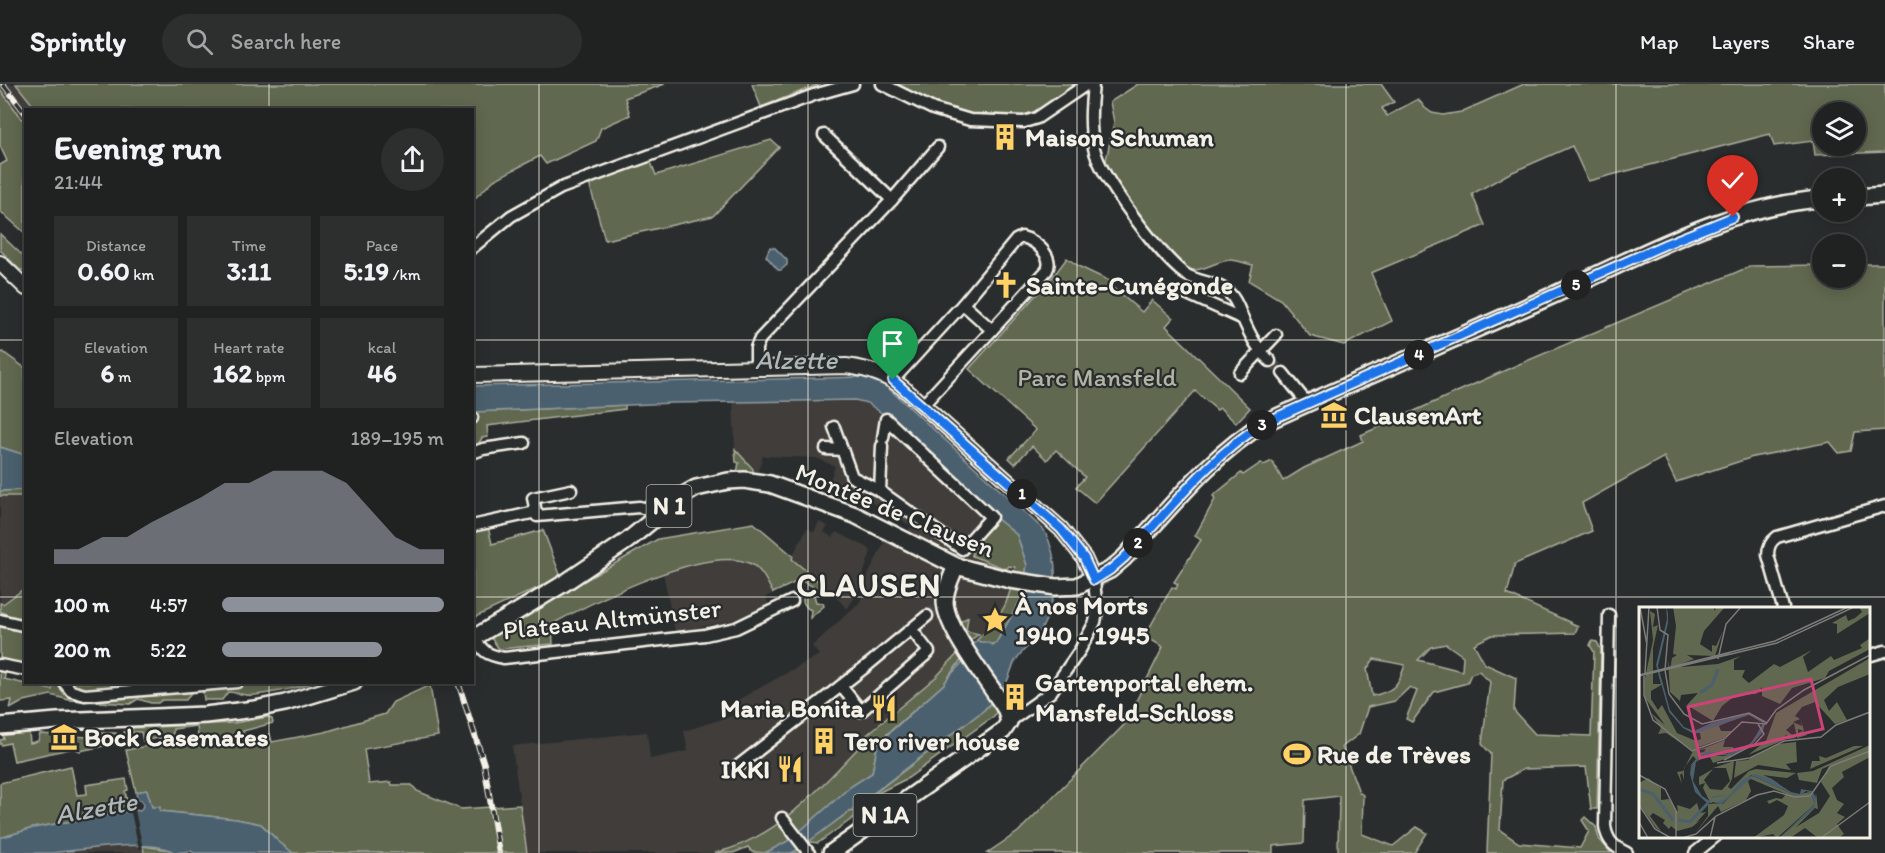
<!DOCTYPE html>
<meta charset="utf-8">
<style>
:root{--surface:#202222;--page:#2d2f2f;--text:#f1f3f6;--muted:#a2a4a5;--line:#3d3f40;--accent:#8c9099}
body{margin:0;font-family:Itim,sans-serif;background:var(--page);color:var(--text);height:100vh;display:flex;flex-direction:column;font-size:22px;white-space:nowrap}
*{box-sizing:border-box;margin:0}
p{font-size:20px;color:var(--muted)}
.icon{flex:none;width:33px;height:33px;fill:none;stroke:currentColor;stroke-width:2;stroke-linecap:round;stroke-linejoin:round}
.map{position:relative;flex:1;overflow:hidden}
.sheet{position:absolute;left:24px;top:24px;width:450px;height:576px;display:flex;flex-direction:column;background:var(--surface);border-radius:0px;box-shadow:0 3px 15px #0003,0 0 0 2px var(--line)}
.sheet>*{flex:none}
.fabs{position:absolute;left:1812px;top:18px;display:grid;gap:12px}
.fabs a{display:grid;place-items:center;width:54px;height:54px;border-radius:50%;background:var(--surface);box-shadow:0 3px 15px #0003,0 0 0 2px var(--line);font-size:30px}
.pin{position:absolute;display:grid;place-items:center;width:51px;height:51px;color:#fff;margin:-62px -26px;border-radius:50% 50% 50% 0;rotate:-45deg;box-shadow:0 0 6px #0007}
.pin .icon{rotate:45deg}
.km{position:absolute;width:30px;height:30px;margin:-15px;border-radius:50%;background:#222;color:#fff;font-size:16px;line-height:30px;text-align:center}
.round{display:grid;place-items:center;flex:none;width:63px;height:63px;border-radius:32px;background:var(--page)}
.headline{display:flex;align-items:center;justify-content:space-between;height:102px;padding:0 30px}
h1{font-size:33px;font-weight:800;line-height:45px}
.stats{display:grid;grid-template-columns:repeat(3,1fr);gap:9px;height:102px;padding:6px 30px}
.stats div{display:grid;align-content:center;border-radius:0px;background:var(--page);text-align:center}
.stats b{font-size:26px;font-weight:800}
.stats small{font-size:16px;font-weight:400}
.stats p{font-size:16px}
.chart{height:168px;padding:12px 30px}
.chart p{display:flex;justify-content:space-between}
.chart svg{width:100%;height:108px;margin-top:6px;fill:var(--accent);opacity:.7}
ul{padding:0 30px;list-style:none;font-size:20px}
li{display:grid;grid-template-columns:96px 72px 1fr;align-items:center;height:45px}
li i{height:15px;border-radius:8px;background:var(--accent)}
header{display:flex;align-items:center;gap:36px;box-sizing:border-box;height:84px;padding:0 30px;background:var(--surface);border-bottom:2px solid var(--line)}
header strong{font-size:28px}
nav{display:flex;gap:33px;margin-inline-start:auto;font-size:21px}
.search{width:420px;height:54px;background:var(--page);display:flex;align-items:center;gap:15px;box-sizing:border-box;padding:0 21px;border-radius:33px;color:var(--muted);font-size:22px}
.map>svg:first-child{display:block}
.built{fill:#3f3e3a}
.green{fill:#60684f;stroke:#aaac9c;stroke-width:1.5;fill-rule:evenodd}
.water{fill:#4b606e;stroke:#8f9a9f;stroke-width:1.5}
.pier{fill:#2a2d2e}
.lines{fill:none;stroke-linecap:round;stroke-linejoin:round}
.street-tunnel{stroke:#484a4a;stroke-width:10;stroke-dasharray:10 5;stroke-linecap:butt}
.street-casing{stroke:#f4f1e8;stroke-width:15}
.secondary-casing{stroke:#f4f1e8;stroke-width:18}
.primary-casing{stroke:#f4f1e8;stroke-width:20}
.street{stroke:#2a2d2e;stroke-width:10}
.secondary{stroke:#2a2d2e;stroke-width:14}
.primary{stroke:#2a2d2e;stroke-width:15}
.rail-casing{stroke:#f4f1e8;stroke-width:6}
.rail{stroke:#2a2d2e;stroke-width:4;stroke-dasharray:11;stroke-linecap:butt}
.route-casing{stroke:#fff;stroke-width:12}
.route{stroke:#1a73e8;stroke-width:8}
.grid{fill:none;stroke:#f4f1e8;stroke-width:1.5;stroke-opacity:0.55}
.labels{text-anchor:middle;stroke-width:4.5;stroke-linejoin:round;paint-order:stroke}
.shield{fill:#2a2d2e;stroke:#b7b6b0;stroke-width:1.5}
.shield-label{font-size:24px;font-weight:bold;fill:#f4f1e8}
.poi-label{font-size:26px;font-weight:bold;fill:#f4f1e8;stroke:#2a2d2e;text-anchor:start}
.park-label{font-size:26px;fill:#b1b3a3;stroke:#2a2d2e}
.street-label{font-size:26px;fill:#f4f1e8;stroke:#2a2d2e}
.water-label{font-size:27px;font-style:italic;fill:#b0b7b7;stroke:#2a2d2e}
.district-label{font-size:32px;font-weight:bold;letter-spacing:1.5px;fill:#f4f1e8;stroke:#2a2d2e}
.inset-river{fill:none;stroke:#4b606e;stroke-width:3}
.inset-road{fill:none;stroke:#7b7b78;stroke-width:1.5}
.view{fill:#cc4377;fill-opacity:0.15;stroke:#cc4377;stroke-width:3}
.inset-edge{fill:none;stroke:#f4f1e8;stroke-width:3}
</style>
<header>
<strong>Sprintly</strong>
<div class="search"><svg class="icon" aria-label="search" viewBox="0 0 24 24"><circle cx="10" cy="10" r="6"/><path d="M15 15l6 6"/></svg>Search here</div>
<nav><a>Map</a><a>Layers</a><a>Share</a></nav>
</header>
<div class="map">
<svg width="1885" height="769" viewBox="0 0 1885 769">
<rect width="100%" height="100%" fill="#2a2d2e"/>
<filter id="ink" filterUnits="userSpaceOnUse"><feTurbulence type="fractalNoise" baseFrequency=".0167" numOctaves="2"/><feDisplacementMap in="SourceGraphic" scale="12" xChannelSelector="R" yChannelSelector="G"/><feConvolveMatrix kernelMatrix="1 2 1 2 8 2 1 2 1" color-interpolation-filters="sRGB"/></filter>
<g filter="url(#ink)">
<!-- built -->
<g class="built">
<polygon points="0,0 16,0 36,25 26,26 25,39 0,5"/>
<polygon points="855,316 867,319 886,332 996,434 1009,482 1015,483 1009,516 1002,528 972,560 960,571 958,570 937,592 857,658 862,660 815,711 774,743 751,756 715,769 527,769 512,662 647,648 650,675 688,667 684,647 738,630 734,618 819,571 812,562 860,518 869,489 886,455 907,449 911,442 875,420 828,402 835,382 816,374 763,372 757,390 753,389 753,385 735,365 733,318"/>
<polygon points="0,412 25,412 25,542 0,536"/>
<polygon points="819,438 828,442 824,448 833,454 836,448 867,463 871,467 857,510 847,525 837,514 791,475 807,444 814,448"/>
<polygon points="726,474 741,475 755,481 773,509 766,513 768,519 767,522 735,536 675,548 663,489"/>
<polygon points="107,762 143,762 144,769 51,769"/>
</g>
<!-- green -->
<g class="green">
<polygon points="16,0 665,0 625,14 630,31 601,44 596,57 546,80 540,72 494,96 473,116 472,26 36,25"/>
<polygon points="752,0 820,0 761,23"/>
<polygon points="882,0 1087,0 1037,34 970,36"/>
<path d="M1138,0H1381L1394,18L1382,24L1387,32L1418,15L1425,24L1432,29L1443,31L1461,28L1524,0H1885V68L1815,71L1813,57L1774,62L1770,50L1588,97L1572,62L1508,90L1472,110L1485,141L1371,189L1392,237L1344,261L1310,252L1281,216L1249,197L1253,181C1246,180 1238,176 1231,176C1219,176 1207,185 1195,186C1172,187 1118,101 1105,81L1114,38L1110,18ZM1822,28H1856V62H1822Z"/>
<polygon points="0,5 25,39 25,149 0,127 0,81 7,77 0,62"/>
<polygon points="771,56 779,63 713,132 605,156 589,99 650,76 656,91"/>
<polygon points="0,150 22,171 25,170 25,186 20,186 0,166"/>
<polygon points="1067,174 1080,183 1114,199 1112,203 1142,228 1152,216 1173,234 1166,242 1250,324 1236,339 1220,324 1217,326 1195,307 1095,419 1076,403 1085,393 1056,366 1047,376 1032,362 1015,380 1009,374 1036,346 969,285 1055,190"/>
<path d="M1856,180H1885V346L1855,348L1851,367L1839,369L1830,358L1753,373L1676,398L1664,373L1582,419L1592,447L1515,480L1507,510L1578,542L1575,549L1492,551L1474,560L1485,580L1516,594L1514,627L1535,650L1591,652L1594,568L1590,561L1592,557L1597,558L1601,566L1597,725H1591L1586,683L1524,685L1503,696L1500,746L1519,759L1580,764L1589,747L1582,736L1585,733L1596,743L1599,755L1611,769H1487L1491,670L1482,660L1490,598L1479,587L1471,590L1467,599L1434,608L1412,638L1406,635L1417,607L1410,603L1395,617L1368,623L1359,650L1342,663L1359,708L1363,711L1362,750L1393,762L1417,743L1427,749L1414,769H1338L1339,712L1305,716L1304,759L1273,762V769H987L1018,748L1124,641L1163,563L1145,552L1172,503L1176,505L1178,500L1174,498L1201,456L1195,452L1215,415L1213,412L1241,389L1243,391L1261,379L1264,381L1272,377L1283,397L1304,384L1363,357L1361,351L1517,281L1751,182L1822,181V194H1856ZM1446,560L1463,572L1462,587L1418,576L1431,563ZM1374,575L1405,581C1398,602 1394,607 1372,612L1367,585Z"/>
<polygon points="3,268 25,284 25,371 0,363 0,270"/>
<polygon points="625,321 625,325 487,342 488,353 482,354 477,362 473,365 472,328"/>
<polygon points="735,365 753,385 753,389 737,388 739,379 736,378"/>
<polygon points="25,406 25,412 0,412 0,407"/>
<path d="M996,434L1017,451L1027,481L1022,514L996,559C991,562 981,560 977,556C1004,529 1009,520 1015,483L1009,482L1006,485L972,472L971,461Z"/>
<path d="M754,439L793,472L792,475L825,503L826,509L800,496L773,509C768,500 761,484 751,480C709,459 593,518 552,540L553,560L499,565L489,551L658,455Z"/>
<polygon points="473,442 488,443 492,460 543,446 561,493 473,534"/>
<polygon points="25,504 25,535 12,533 0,527 0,519 3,520"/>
<polygon points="814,511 816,518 823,519 824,522 810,534 811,526 807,524 803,518 803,512"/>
<polygon points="968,533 966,547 979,550 969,557 960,538"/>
<path d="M0,536L25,542V591L6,587L4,595L52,606L54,598L310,599C304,603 254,613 246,611C239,610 235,608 228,608L222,616H204L203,608L198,606L192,607L186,616H162L158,619H151L138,615L130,620L69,616L51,611L24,617L10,625L12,616L0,617Z"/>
<path d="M972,560C964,575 952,586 944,600L878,658L872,689L850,703L790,756L765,769L752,768L748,763L733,769H715C778,754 819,705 862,660L857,659L937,592L958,569L960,571Z"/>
<polygon points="430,601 438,652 364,665 369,700 391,698 392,701 412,701 417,707 461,725 520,721 527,769 293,769 279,758 261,740 236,735 160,727 152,723 147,706 136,708 126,666 157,660 162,662 198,653 197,642 173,645 173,654 158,654 143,657 141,648 133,648 131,654 125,655 124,648 134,644 234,639 268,633 272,635 273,639 243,647 245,656 270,650 272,658 325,648 385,630 393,618"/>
<polygon points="992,618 997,626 994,632 908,694 868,714 984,626"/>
<polygon points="29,649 30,659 38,657 40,650 88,653 91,649 116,649 118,659 80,667 74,664 14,677 10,659 1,661 0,656 4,655 3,651"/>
<polygon points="71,682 77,711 87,710 86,701 126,695 128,706 125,707 129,727 33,744 0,754 0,699"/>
<polygon points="866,725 818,759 811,758 798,769 791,769 849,728"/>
<polygon points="143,762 171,766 175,769 144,769"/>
</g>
<!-- water -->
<g class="water">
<polygon points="770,163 775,164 787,176 787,181 781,186 778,186 766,172"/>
<path d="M864,293L887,303L1044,446C1061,478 1058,516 1040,548C1034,559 1022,566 1016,576C1011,583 1010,594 1005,601C999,610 991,618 984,626L799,765L791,769H765L790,756L850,703L872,689L878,659L944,600C951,588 963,580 970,569C973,564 972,560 977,556L980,558H985L993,561L996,559L1022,514L1027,481L1017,451L996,434L886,332L867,319L855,316L673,319L473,328V302Z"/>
<polygon points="0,363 25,371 25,406 0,407"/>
<path d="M147,706L152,723H160V727L236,735L261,740L279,758L293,769H194L191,767L175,769C156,753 76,767 51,769C34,769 17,769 0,769V754L33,744L135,726L140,727L144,720L141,716H137L136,708Z"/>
</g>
<!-- pier -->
<polygon class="pier" points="133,723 135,726 143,765 139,765 130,724"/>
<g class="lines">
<!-- street-tunnel -->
<g class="street-tunnel">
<polyline points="1270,277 1283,289"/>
<polyline points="927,532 938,522"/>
</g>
<defs>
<g id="street">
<polyline points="882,0 933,25 970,36 1024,38 1037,34 1087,0"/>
<path d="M1093,0C1091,21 1089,43 1094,64C1100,93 1161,173 1185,190C1199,199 1219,198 1230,210C1237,217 1239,226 1243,235C1250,251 1257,265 1270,277"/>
<polyline points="824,51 892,116"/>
<polyline points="472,164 511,132 561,104 814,11 853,0"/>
<polyline points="1185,209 1243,235"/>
<path d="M963,220L1016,156L1022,153C1035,156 1054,172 1047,186L992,246"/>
<polyline points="756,284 756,264 760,255 892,116 938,63"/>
<polyline points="1240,289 1276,251"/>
<polyline points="1283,289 1307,319"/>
<polyline points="893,296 963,220 992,246 923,321"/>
<polyline points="472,333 472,334"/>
<polyline points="834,343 852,393 880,407"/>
<polyline points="882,362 880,407 962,465 991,433 886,335 883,354"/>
<polyline points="826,365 842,366"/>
<polyline points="472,369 483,365 524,359"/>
<polyline points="536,428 533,414 571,406"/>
<polyline points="472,442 536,428 537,432 639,423 661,428"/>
<path d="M1783,524L1768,471C1768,463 1770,458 1777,453L1885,422"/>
<path d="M1609,531L1605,742C1607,757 1614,763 1627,769"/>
<polyline points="0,536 26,542"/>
<path d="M474,554C484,568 486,571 504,574L705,551L736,544L792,517"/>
<polyline points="1868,572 1885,567"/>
<polyline points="0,581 26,586"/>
<polyline points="64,598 71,607 85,611 237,598"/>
<polyline points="841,602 861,627 929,568 912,546"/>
<polyline points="1009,638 1051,608 1080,566 1095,538 1097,528 1094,496"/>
<polyline points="738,682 869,580 927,532"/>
<polyline points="782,734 809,769"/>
<polyline points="1695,769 1716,752"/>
</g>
<g id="secondary">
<polyline points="0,179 26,204"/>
<path d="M472,291L846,282C871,285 890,292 909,309L1061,445L1084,474L1094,496"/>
</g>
<g id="primary">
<polyline points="1856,113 1885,111"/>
<path d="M472,555L563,500L627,457L682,412L696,404L728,397L744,396L770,400L855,431L956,482L1010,496L1056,503L1077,502L1110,486L1124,474C1167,428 1211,370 1266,338C1360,295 1455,255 1549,213C1634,175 1729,121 1822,115"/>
<polyline points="0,642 57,637 205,631 255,625 285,619 354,598"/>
<path d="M831,769L1003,647L1009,638L1006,626C991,601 945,545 945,517C945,505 952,492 956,482"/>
</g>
</defs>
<!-- street casing -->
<use href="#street" class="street-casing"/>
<!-- secondary casing -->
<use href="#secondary" class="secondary-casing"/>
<!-- primary casing -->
<use href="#primary" class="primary-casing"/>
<!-- street -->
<use href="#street" class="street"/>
<!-- secondary -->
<use href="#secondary" class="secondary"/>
<!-- primary -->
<use href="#primary" class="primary"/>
<defs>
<g id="rail">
<polyline points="3,0 26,30"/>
<polyline points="458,598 484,680 499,769"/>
</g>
</defs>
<!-- rail casing -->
<use href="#rail" class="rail-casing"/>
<!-- rail -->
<use href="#rail" class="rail"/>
</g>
</g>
<g class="lines" filter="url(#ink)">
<defs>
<path id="route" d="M893,296L1061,445L1084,474L1094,496L1110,486L1124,474C1169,427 1210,371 1266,338L1666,160L1733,133"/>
</defs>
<!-- route casing -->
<use href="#route" class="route-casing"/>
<!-- route -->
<use href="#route" class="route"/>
</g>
<!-- grid -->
<path class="grid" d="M269,0V26M539,0V769M808,0V769M1077,0V769M1346,0V769M1616,0V769M0,256H26M472,256H1885M0,513H26M472,513H1885M269,598V769"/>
<!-- icons -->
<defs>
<symbol id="building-bare" viewBox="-9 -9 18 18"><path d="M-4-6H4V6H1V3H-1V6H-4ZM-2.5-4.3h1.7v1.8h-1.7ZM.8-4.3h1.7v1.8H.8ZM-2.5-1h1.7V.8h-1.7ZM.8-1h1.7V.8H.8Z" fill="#ffd166" stroke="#2a2d2e" stroke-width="2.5" paint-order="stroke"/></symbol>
<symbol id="church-bare" viewBox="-9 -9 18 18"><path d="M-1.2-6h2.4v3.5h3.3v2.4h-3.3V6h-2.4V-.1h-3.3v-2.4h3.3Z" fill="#ffd166" stroke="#2a2d2e" stroke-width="2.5" paint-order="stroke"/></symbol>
<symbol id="museum-bare" viewBox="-9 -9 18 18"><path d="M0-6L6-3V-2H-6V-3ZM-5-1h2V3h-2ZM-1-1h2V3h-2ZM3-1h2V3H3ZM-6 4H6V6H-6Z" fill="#ffd166" stroke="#2a2d2e" stroke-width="2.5" paint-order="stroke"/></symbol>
<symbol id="sight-bare" viewBox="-9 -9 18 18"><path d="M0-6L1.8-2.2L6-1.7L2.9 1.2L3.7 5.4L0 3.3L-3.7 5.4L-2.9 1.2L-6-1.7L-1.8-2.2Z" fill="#ffd166" stroke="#2a2d2e" stroke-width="2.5" paint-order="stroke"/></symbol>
<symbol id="restaurant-bare" viewBox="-9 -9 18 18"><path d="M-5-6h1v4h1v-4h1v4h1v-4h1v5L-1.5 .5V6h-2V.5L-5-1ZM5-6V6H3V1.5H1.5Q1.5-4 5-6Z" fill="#ffd166" stroke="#2a2d2e" stroke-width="2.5" paint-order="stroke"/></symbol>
<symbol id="stadium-bare" viewBox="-9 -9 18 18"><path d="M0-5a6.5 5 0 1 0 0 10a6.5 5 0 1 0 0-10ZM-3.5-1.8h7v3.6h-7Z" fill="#ffd166" stroke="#2a2d2e" stroke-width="2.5" paint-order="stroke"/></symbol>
</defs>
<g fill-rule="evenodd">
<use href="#building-bare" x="986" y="34" width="38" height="38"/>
<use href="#church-bare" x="987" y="182" width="38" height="38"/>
<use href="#museum-bare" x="1315" y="312" width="38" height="38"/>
<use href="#sight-bare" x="976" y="517" width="38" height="38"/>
<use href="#building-bare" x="996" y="594" width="38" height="38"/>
<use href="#restaurant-bare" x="865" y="605" width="38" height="38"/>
<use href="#museum-bare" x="45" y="634" width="38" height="38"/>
<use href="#building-bare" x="805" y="638" width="38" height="38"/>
<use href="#stadium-bare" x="1278" y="651" width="38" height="38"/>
<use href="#restaurant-bare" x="771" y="666" width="38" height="38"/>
</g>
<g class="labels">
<!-- shield labels -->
<g class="shield">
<rect x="646.5" y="401" width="45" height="42" rx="4.5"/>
<rect x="853.5" y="710" width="63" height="42" rx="4.5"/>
</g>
<g class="shield-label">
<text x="669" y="430">N 1</text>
<text x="885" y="739">N 1A</text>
</g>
<!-- poi labels -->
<g class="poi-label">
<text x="1025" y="62">Maison Schuman</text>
<text x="1026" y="210">Sainte-Cunégonde</text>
<text x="1354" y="340">ClausenArt</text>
<text x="1015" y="530">À nos Morts<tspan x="1015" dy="30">1940 - 1945</tspan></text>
<text x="1035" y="607">Gartenportal ehem.<tspan x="1035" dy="30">Mansfeld-Schloss</tspan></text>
<text x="864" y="633" text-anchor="end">Maria Bonita</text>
<text x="84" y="662">Bock Casemates</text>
<text x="844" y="666">Tero river house</text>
<text x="1317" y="679">Rue de Trèves</text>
<text x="770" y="694" text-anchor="end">IKKI</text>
</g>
<!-- park labels -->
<g class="park-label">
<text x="1097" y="302">Parc Mansfeld</text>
</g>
<!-- street labels -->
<g class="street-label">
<text transform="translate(895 426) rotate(22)" y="9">Montée de Clausen</text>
<text transform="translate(612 535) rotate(-6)" y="9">Plateau Altmünster</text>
</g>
<!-- water labels -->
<g class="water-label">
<text x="796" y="285">Alzette</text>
<text transform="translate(96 724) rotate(-10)" y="9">Alzette</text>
</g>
<!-- district labels -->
<g class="district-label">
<text x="869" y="512">CLAUSEN</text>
</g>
</g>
<!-- overview -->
<g transform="translate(1639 523)">
<rect width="231" height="231" fill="#2a2d2e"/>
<path d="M34,0H74L76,4L77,0H86L65,24L61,37L73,45V38L77,39L84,24L76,49L48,48L55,52L42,57V60L79,57L102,49L95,53V63H106L103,70L110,76L135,57L141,60L173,43L164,50L169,65L192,49L195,53L223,41L221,38L231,31V42L190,64L186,71L153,81L141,97L123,89V80L117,87L97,88L83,99L74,114L48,98L59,86L42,88L41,94L31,85L29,53L31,63L33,51L38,48L34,47L37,19ZM220,0H231V6L198,27V17L193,16L207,8L209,14L216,11L223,5ZM11,4L16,7L14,20L19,18L14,41V77H22L19,66L24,77L12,84V92L19,103L23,98L38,126L57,134L62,132L61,126H54L95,112L80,119L82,124H93L85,131L57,141L59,146L65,145L67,142L60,143L86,133L84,140H94L96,144L112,136L124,118L113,137L86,152L74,156L70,148L84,149L94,147L98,144L84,147L69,145L51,159L57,152L54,149L45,161V173L43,166L41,168L43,177L38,165L44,164L54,144L27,126L19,127L22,121L12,106L26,118L6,91L5,76L14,33ZM231,51V67L199,80L185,93L190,104L198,95L208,113L196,117L176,95L163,100L156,109L161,112L154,115L163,119L162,113L165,124L159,122V126L164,124L168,128L158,131L155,116L147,123L157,131L149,132L147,127L145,133L109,148L127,134L137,106ZM157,135L158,155L147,157L152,163L119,158L95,171L97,154L109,153L138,137ZM231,138V150L203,165L205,170L193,181L198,193L205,197L198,206L206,210L198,217L205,227L201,230L179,231L166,221L151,231H140L175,201L177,186L179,202L176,201L157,220L180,206L191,189L182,175L190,159L183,162L178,176L160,173L158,166L174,164ZM215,139H224L171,162L173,154H181L180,149L187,151ZM95,154L93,172L89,180L92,182L110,164L117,162L157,166L148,171L124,168L133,172L140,177L112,168L84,195H71L64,181L66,176L60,178V170L74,162L65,173L71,182L83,183L91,174L87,161H74ZM114,169L156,188L171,185L176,197L138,231L134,227L114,231L145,208L149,199L138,193L130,197L128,194L137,191L143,192L147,187L112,172L109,174L112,184L107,193L82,205L79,199L57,225L69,209V197H84L103,176ZM9,171L22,181V193L30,192L39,205L38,198L51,202L58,196L61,206L67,205L57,216L62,213L53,220L38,224L32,219L30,222L24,216L26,213L14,206L11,209L22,224L17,221L0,197V176Z" fill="#60684f"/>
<path d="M27,0L29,6V16L19,59L31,103L45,120L55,124L72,116L110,106L124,114L126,118L123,126L111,140L91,148H68L57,155L54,174L63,189L74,196L88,191L84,189L79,190L75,191L71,190L83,188L89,190L102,174L115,167L132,172L152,185L161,187L162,182L173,184L178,192L175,201L140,231L176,197L171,185L167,184L162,188H156L114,169L83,197L68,196L56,185L51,167L52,159L59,150L69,144L87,147L111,139L124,116L110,108L55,127L44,121L30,105L17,58L28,12Z" fill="#4b606e"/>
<path class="inset-river" d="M61,86L73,78L79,62M0,182L14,187L34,213M39,213L51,215L69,196"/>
<path class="inset-road" d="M1,0L8,38M18,0L21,23L29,28L26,63L30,87L45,107L63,117L110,106L128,116M70,52L91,47M79,52L87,17L102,0M6,66L10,0M0,68L136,34L209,0M0,69L138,36L215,0M5,69V88L14,113L53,144L85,132L103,115L127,117L137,103L165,83L231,48M85,153L116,137L125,127L119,117M78,156L111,151L145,134L182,130L197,118L231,105M0,168L26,182L38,206M0,198L16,222L32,231M0,215L9,231M37,231V204M43,231L57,227L77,209L118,188L135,184L155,190L171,189L192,159L231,144M71,231L76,210M182,231L231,195"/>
<path class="view" d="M172,72L184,122L61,151L49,100Z"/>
<rect width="231" height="231" class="inset-edge"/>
</g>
</svg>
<div class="fabs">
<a><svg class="icon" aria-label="layers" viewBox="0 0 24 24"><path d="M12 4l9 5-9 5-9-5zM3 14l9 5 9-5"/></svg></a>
<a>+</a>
<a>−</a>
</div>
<div class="pin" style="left:893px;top:296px;background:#1e9e55"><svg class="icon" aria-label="arrive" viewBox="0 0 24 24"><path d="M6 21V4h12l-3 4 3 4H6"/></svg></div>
<div class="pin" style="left:1733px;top:133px;background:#d93025"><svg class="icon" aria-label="check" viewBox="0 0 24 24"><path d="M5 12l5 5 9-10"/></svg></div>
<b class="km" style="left:1022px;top:410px">1</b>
<b class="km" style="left:1138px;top:459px">2</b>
<b class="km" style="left:1262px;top:341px">3</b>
<b class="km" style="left:1419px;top:271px">4</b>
<b class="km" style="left:1576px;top:201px">5</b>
<section class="sheet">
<div class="headline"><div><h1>Evening run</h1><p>21:44</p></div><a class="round"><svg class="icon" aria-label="share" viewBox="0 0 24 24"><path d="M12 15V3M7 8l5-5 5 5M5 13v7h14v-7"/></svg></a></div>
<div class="stats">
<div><p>Distance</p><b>0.60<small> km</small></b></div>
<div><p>Time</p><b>3:11</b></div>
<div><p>Pace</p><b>5:19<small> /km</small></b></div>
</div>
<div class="stats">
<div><p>Elevation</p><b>6<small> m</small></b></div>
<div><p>Heart rate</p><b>162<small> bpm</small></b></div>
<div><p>kcal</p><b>46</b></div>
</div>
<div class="chart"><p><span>Elevation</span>189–195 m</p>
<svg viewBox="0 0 160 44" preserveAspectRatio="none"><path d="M0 44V38L10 38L20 33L30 33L40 27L50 22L60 17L70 11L80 11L90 6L100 6L110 6L120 11L130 22L140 33L150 38L160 38V44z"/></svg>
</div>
<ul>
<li><b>100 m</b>4:57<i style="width:100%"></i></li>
<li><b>200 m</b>5:22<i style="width:72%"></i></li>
</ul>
</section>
</div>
